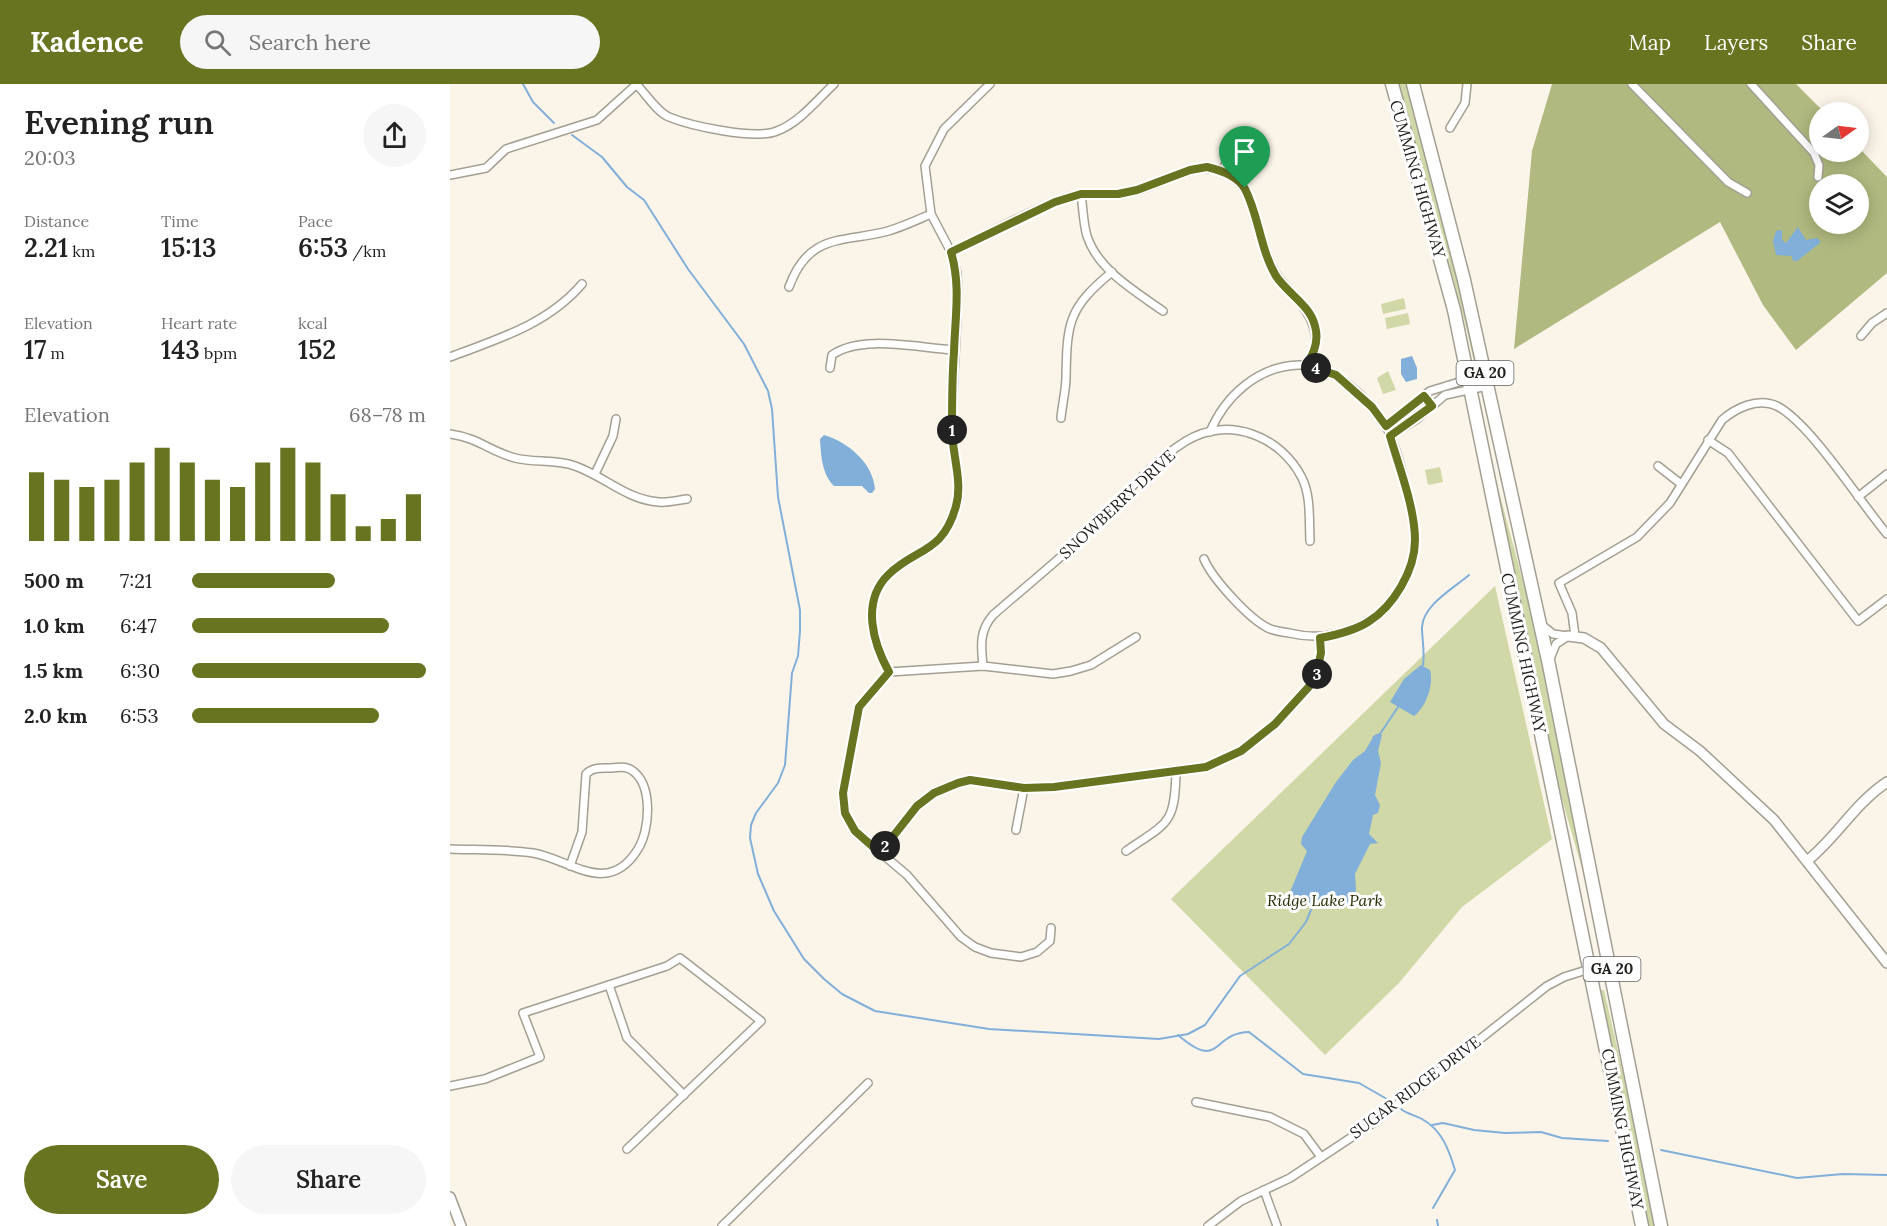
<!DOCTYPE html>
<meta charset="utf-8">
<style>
:root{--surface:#fff;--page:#f6f6f6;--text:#222;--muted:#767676;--accent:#68741f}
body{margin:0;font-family:Lora,serif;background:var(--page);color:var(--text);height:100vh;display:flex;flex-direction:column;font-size:22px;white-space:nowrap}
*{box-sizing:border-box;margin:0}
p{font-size:20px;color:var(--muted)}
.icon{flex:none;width:33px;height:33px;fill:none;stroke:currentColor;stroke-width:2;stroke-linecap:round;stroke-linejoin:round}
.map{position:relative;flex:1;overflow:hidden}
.panel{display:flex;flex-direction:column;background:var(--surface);width:450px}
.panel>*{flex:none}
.needle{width:39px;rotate:76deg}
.controls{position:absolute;left:1359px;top:18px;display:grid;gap:12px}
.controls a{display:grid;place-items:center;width:60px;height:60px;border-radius:50%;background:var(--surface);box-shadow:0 3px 15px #0003;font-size:30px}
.pin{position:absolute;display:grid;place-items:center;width:51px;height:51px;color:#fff;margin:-62px -26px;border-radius:50% 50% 50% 0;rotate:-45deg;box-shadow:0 0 6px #0007}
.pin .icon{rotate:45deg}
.km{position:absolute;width:30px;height:30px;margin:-15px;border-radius:50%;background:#222;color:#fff;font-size:16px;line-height:30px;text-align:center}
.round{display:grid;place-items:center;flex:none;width:63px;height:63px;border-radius:32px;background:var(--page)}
.headline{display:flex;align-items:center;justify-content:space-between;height:102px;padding:0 24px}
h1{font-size:33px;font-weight:600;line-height:45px}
.figures{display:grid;grid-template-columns:repeat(3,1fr);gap:9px;height:102px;padding:6px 24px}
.figures div{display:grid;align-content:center}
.figures b{font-size:26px;font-weight:600}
.figures small{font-size:16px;font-weight:400}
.figures p{font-size:16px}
.chart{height:168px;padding:12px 24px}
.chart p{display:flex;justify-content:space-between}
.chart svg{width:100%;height:108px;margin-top:6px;stroke:var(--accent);stroke-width:6}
.button{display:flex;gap:12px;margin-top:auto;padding:12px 24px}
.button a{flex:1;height:69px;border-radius:36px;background:var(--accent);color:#fff;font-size:24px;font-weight:600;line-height:69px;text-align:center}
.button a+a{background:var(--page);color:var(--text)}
ul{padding:0 24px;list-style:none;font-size:20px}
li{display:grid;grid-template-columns:96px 72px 1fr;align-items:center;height:45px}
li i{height:15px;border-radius:8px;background:var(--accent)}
header{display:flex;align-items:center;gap:36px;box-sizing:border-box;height:84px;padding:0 30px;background:var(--accent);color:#fff}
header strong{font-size:28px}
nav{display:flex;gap:33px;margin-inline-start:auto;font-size:21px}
.search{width:420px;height:54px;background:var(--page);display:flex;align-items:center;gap:15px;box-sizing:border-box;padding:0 21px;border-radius:33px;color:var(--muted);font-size:22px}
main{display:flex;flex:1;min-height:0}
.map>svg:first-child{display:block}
.green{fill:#cfd8a6}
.forest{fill:#b0b97f;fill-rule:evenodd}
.water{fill:#81afda}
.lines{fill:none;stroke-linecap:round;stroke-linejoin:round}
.stream{stroke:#81afda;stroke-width:2}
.minor-casing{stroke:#a49f93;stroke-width:10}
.tertiary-casing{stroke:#a49f93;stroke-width:12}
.trunk-casing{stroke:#a49f93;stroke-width:15}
.minor{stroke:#fff;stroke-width:7}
.tertiary{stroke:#fff;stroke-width:9}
.trunk{stroke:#fff;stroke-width:12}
.route-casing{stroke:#fff;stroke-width:12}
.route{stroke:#68741f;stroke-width:8}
.labels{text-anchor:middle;stroke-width:6;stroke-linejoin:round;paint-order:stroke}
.shield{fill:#fff;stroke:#63625f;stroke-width:1.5}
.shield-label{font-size:15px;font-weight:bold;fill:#201e1a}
.street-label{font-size:16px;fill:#201e1a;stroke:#fff}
.park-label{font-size:16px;font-style:italic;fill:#282c00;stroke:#fff}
</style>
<header>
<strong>Kadence</strong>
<div class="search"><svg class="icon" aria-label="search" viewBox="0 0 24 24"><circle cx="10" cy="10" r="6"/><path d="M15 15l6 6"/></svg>Search here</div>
<nav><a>Map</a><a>Layers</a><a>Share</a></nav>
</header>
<main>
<section class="panel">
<div class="headline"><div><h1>Evening run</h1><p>20:03</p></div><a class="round"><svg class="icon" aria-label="share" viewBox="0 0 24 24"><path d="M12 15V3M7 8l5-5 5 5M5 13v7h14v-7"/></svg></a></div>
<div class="figures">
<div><p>Distance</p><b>2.21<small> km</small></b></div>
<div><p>Time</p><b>15:13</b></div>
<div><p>Pace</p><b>6:53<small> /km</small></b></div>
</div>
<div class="figures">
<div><p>Elevation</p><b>17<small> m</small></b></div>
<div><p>Heart rate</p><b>143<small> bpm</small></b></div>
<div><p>kcal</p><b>152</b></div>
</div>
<div class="chart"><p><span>Elevation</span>68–78 m</p>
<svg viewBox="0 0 160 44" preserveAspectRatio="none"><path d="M5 44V16M15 44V19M25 44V22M35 44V19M45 44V12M55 44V6M65 44V12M75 44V19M85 44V22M95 44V12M105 44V6M115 44V12M125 44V25M135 44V38M145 44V35M155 44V25"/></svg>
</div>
<ul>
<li><b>500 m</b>7:21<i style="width:61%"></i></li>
<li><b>1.0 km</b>6:47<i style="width:84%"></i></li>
<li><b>1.5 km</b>6:30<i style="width:100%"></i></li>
<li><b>2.0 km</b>6:53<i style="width:80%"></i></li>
</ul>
<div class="button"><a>Save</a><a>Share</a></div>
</section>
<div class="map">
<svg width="1437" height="1142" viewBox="0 0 1437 1142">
<rect width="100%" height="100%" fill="#fbf5e9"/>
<!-- green -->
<g class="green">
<path d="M946,0H960L1028,277L1024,278C1004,184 971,93 946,0Z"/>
<polygon points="954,214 956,225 933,230 931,220"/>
<polygon points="958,229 960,240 937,245 935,234"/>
<polygon points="938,287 946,306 933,310 927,294"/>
<polygon points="1029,323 1048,404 1086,546 1152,856 1148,857 1133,788 1101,677"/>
<polygon points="990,383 993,398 978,401 975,386"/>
<polygon points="1045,502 1102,755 1012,823 949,899 875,971 721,815"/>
<polygon points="1151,906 1154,906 1208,1142 1197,1142"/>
</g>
<!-- forest -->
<path class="forest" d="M1102,0H1346L1374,28H1370V68H1408L1409,64L1437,93V189L1346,266L1313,221L1270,138L1064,265L1082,67ZM1370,100H1408V140H1370Z"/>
<!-- water -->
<g class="water">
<polygon points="1348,143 1356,156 1367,154 1371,158 1347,177 1343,177 1342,172 1326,171 1323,157 1326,147 1332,146 1332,156 1336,159"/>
<polygon points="962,272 967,284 967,295 956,298 951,290 951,275"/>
<path d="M374,351C398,358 423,379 425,405L422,409H419L412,402H384C372,390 371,372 370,355Z"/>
<path d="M971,581L980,586C984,600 976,623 964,632L940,618L954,595Z"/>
<path d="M929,649L932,651L928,667L931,679L925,711L930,721L928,729L923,731L919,750L928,759L920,760L905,790L906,806L903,817L898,820C881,820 850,827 840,808L857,767L851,760L852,753L886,698L903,676L919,664L923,652Z"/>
</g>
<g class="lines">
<!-- stream -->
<g class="stream">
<polyline points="73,0 83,18 104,39"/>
<polyline points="122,51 152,73 177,103 194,116 238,185 294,260 318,307 322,325 328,413 350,526 350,547 348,572 342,589 335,681 328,699 306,729 301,741 300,754 308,790 324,827 354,875 374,895 392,910 425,927 539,945 709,955 738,950 755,941 790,892 839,860 856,838 863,821"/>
<path d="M973,581C975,568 972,556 972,543C973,521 1004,504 1019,491"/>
<polyline points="930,650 948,623"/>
<polyline points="915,669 922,657"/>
<path d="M728,951C771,988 761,949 799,948L853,990L909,999L942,1018"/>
<path d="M951,1025C957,1030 965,1031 972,1035C992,1046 999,1066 1005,1086L983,1124"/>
<polyline points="982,1041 993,1039 1024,1046 1055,1049 1091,1048 1112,1054 1158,1057"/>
<polyline points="1211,1066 1347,1094 1393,1090 1437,1091"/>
<polyline points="987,1136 988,1142"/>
</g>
<defs>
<g id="minor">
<polyline points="1182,0 1278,98 1297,109"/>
<polyline points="1301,0 1364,69 1369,81 1368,93"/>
<path d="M187,1C196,10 207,28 219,33C241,42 305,56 327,47C349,39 367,16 384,0"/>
<polyline points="1000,44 1015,19 1017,0"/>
<polyline points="772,86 784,67"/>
<polyline points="0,91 36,84 56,65 147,36 187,0"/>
<path d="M631,110C633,123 633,139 637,152C648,186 685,207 713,227"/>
<path d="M501,168C537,151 593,118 630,110C648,107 666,112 685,107C720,98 753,68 787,96C809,114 808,172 833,199C854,222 880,250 856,281"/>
<path d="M339,203C359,148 393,159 438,147C452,143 467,136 481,130"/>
<polyline points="1411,252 1422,239 1437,229"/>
<path d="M0,273C48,255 98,240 132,200"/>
<path d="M380,284L382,271C411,250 468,264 504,266"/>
<path d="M611,334C612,321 616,306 616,293C617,239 618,224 662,188"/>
<polyline points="936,342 980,307 1035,290"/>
<path d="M0,350C29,354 39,367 65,374C84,379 106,375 125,382C154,392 177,416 209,418C218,419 228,416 237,415"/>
<polyline points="940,352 967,335 995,311 1037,302"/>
<polyline points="1258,356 1278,369 1408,537 1437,515"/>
<polyline points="1208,382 1231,400"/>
<polyline points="145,390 163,352 166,335"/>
<polyline points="1408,413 1437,390"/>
<path d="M754,475C762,494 798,534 818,544C824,547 832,548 839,549C889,561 943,536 959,485C962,476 966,465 965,454C964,431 947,359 935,341C918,313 882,280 849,281C808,282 775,312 760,348"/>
<polyline points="1093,542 1103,550 1118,552"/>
<path d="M1125,552L1122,529L1109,499L1187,453L1220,419L1272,336C1286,324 1308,313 1327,322C1361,340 1410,418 1437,450"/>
<polyline points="1100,575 1106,560 1118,552"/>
<path d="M533,582C531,562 529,547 543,531C575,503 609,476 639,447C670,417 699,380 736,357C778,331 831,352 852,394C861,412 859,436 860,457"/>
<path d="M439,588C423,559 411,518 438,491C465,464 494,469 506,422C513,397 502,369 502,344C502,293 509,241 507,189L501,168L481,130L475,82L494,45L540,0"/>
<polyline points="566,746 574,704"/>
<path d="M0,765C27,766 56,765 83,769C120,775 158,814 188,765C200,746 203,702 183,687C177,682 169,683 161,684C151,684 143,683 136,690L132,748L120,782"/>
<path d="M676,767C718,738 725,741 726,687"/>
<polyline points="430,769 467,722 484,709 508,699 520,696 574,704 604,703 756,683 791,667 825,640 865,596 871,569 870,554"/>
<polyline points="601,844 600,857 587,868 571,873 541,869 525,863 511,853 457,791 405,747 395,729 393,709 409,623 439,588 533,582 603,590 621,587 641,581 686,553"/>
<polyline points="159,901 177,954 234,1011"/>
<polyline points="0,1002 35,995 90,973 73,929 217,882 230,874 311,937 177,1065"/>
<polyline points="746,1018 820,1033 854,1050 871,1073"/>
<polyline points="814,1106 827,1142"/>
<polyline points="272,1142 418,999"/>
<polyline points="758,1142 791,1117 840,1094 929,1035 1097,902 1114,893 1159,879"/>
</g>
<g id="tertiary">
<polyline points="1118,552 1134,554 1151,564 1214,640 1250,667 1324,736 1437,879"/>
<path d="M1357,777C1388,752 1403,721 1437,698"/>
<polyline points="0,1113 11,1142"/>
</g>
<g id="trunk">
<polyline points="942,0 1004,226 1192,1142"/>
<polyline points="963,0 1014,196 1099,581 1211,1142"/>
</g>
</defs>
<!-- minor casing -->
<use href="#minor" class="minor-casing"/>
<!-- tertiary casing -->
<use href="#tertiary" class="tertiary-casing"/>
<!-- trunk casing -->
<use href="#trunk" class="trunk-casing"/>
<!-- minor -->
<use href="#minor" class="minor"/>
<!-- tertiary -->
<use href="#tertiary" class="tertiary"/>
<!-- trunk -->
<use href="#trunk" class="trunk"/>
</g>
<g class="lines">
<defs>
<path id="route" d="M757,83C770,86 788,92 795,105C809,132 810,165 826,192C837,209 860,221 865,242C869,256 864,270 856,281L886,291L922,323L936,342L974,312L982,322L940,352C949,383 965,424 965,456C965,486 944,522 918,538C904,547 886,551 870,554L871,569L865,596L825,640L791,667L756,683L604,703L574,704L520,696L508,699L484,709L467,722L430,769L405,747L395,729L393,709L409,623L439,588C423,559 411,518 438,491C465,464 493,470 506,422C513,398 502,370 502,345C502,319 502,293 504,268C505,233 511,202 501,168L605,118L631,110H668L687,106L740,86Z"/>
</defs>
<!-- route casing -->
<use href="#route" class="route-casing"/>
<!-- route -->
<use href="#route" class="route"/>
</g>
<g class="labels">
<!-- shield labels -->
<g class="shield">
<rect x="1006.5" y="277" width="57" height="24" rx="4.5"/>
<rect x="1133.5" y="873" width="57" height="24" rx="4.5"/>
</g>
<g class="shield-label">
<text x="1035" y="294">GA 20</text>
<text x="1162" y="890">GA 20</text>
</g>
<!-- street labels -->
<g class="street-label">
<text transform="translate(968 95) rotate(74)" y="6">CUMMING HIGHWAY</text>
<text transform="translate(667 420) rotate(-43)" y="6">SNOWBERRY DRIVE</text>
<text transform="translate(1074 569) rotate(78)" y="6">CUMMING HIGHWAY</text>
<text transform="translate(965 1003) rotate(-37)" y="6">SUGAR RIDGE DRIVE</text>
<text transform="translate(1173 1045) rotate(79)" y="6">CUMMING HIGHWAY</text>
</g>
<!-- park labels -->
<g class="park-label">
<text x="875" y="822">Ridge Lake Park</text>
</g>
</g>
</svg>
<div class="controls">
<a><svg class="needle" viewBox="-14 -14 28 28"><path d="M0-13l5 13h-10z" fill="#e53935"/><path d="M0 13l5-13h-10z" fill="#767676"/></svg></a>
<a><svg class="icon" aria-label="layers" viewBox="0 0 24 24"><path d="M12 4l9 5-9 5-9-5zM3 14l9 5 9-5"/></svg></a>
</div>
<div class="pin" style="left:795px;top:104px;background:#1e9e55"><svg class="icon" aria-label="arrive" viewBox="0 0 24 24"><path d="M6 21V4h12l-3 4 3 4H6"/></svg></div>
<b class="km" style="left:502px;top:346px">1</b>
<b class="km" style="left:435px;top:762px">2</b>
<b class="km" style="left:867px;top:590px">3</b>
<b class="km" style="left:866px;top:284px">4</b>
</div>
</main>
